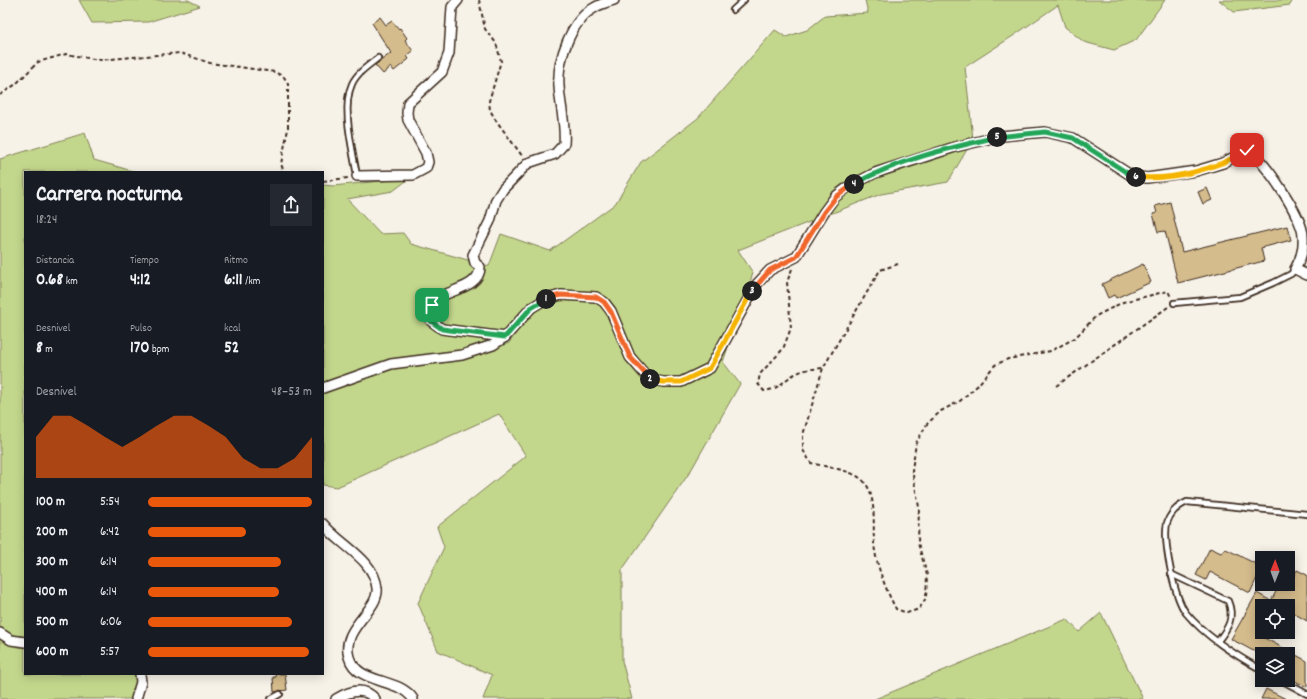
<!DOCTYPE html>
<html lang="es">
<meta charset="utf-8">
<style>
:root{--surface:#171b24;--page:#242831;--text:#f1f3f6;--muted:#9ea1a6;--accent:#ea580c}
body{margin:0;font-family:Dekko,sans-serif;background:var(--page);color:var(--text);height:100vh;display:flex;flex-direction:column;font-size:15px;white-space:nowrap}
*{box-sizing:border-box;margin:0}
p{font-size:13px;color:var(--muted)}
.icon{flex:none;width:22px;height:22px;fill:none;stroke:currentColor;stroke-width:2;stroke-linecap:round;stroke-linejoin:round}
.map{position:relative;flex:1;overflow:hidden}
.panel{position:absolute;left:24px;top:171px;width:300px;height:504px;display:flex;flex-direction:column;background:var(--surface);border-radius:0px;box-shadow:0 2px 10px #0003}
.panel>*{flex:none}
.needle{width:26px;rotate:1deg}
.controls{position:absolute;left:1255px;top:551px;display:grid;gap:8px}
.controls a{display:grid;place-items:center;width:40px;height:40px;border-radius:0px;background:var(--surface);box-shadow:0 2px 10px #0003;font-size:20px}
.pin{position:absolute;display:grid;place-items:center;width:34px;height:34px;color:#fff;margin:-17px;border-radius:8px;box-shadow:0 2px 6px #0006}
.km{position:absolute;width:20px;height:20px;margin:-10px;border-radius:50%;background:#222;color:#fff;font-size:11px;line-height:20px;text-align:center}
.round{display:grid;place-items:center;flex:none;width:42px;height:42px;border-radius:0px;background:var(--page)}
.headline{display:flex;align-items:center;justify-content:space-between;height:68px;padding:0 12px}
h1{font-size:22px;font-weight:700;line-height:30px}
.figures{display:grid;grid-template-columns:repeat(3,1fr);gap:6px;height:68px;padding:4px 12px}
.figures div{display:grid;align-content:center}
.figures b{font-size:17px;font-weight:700}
.figures small{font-size:11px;font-weight:400}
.figures p{font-size:11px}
.chart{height:112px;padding:8px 12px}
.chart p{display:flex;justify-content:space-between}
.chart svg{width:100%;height:72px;margin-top:4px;fill:var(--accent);opacity:.7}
ul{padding:0 12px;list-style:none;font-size:13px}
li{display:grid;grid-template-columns:64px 48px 1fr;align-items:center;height:30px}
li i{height:10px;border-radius:5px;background:var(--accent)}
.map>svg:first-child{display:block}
.green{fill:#c3d78c;stroke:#7f8055}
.building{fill:#d5bc8c;stroke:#3b2a1e}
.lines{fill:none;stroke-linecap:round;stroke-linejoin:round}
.lane-casing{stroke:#3b2a1e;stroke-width:8}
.street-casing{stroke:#3b2a1e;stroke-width:12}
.path{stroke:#3b2a1e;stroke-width:2;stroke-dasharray:4 3;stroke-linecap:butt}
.lane{stroke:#fff;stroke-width:4.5}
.street{stroke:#fff;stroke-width:9}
.split-1-casing{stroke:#fff;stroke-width:8}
.split-2-casing{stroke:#fff;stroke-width:8}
.split-3-casing{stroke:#fff;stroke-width:8}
.split-4-casing{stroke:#fff;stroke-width:8}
.split-5-casing{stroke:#fff;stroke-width:8}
.split-6-casing{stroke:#fff;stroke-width:8}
.split-7-casing{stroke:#fff;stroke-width:8}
.split-1{stroke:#22a559;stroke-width:5}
.split-2{stroke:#f0652b;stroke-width:5}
.split-3{stroke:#f5b400;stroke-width:5}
.split-4{stroke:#f0652b;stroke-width:5}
.split-5{stroke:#22a559;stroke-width:5}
.split-6{stroke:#22a559;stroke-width:5}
.split-7{stroke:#f5b400;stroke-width:5}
</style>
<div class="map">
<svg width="1307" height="699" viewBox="0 0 1307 699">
<rect width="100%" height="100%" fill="#f7f2e8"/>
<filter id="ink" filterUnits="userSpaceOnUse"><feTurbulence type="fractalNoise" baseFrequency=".025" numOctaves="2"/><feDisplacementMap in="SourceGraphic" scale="8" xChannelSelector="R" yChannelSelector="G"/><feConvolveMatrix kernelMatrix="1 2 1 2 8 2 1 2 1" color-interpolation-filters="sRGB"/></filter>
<g filter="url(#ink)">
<!-- green -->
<g class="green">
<polygon points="79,0 188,0 200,6 148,22 92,23"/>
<polygon points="865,0 1165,0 1136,40 1114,50 1084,42 1065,27 1058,5 1013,36 965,67 973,139 948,182 881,194 738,250 753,273 723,362 740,384 690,472 622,570 622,661 632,699 483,699 492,675 438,651 418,603 444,547 437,527 526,456 499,414 337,487 323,485 323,391 392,368 464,359 509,343 543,296 504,334 441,332 493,341 461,352 391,360 323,384 323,185 333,186 410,178 393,191 347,199 380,234 403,233 411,244 489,266 501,234 550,251 615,204 641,162 698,118 775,30 786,37 807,30 825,16 868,13"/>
<polygon points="1219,0 1293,0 1290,5 1234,12"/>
<polygon points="85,133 94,160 136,172 25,172 25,639 13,637 0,628 0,159"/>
<polygon points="1101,613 1143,699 875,699 1067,619 1079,632"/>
<polygon points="0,637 25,646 25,674 136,674 137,682 132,699 0,699"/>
</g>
<!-- building -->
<g class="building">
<polygon points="380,17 386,25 392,21 399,29 400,28 407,38 405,40 413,51 407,56 409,59 394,71 391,67 383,74 375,65 391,53 372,23"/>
<polygon points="1207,188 1212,200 1203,204 1198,192"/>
<polygon points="1170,202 1182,252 1287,226 1291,240 1261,248 1264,261 1178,283 1165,231 1158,232 1153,214 1157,213 1155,206"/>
<polygon points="1143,264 1151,282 1116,298 1114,295 1108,298 1102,284"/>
<polygon points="1210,548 1221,553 1226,549 1262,567 1250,593 1210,572 1206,580 1196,575"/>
<polygon points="1297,570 1307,575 1307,621 1288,610 1288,606 1262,606 1262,629 1259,635 1307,661 1307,687 1289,678 1292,672 1288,670 1288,654 1259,654 1231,639 1257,593 1271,601 1280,584 1289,584"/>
<polygon points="275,674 285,674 287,690 274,692 273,677 276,677"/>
<polygon points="1266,689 1286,699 1261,699"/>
</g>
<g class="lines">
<defs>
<g id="lane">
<polyline points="733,10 744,0"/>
<path d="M357,176C353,150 341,108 352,84C357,73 369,65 378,58"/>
<polyline points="1174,303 1240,297 1273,283 1291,274 1295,269"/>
<path d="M1171,574L1228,601C1235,618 1228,628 1218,641"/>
<path d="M1262,670C1235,655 1206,637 1186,613C1174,597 1163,542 1167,523C1170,513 1178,506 1187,502L1307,514"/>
<polyline points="1281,680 1307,694"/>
<polyline points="271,699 280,694"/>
</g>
<g id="street">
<polyline points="357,176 413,175 426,168 428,162 426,153 408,120 407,113 408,103 442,72 449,53 452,7 458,0"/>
<path d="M505,337L442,329L431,321L429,312C431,307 432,302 437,299C450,289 480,288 480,267L475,263L473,255L490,221L496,200L503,189L528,163L555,154L564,144C566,124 560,106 559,86C557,61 571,20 594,8C600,4 607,2 614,0"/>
<path d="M323,388L391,364L462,355L493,345L505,337L531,308L544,300L561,295L596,297L604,302L611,311L630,357L649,379L663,382H681L710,368L756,285L770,270L796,257L824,212L835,197L848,187L875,173L955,147L1001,136L1045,132L1073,138L1132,176L1147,178L1196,171L1223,163L1247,150C1263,157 1303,218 1303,236C1304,248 1301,259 1295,269L1307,275"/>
<path d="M323,524C340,545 374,559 377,588C380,610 340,628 349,657C357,685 399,677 413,699"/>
<polyline points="0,633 11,640 25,642"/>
<polyline points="136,699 141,682 140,674"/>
<path d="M336,699C349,691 364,686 375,699"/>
</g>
</defs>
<!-- lane casing -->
<use href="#lane" class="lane-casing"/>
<!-- street casing -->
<use href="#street" class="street-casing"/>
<!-- path -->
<g class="path">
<polyline points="479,0 485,29 496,43 501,61 489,101 490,110 495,119 523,157"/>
<polyline points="0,95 16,84 38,62 66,54 99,60 180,53 210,63 275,72 284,77 288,84 288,129 281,164 284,172"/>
<polyline points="323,181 348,178"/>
<path d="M898,264L880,270L823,368L803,435V450L811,463C826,467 847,469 860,478C880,492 871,531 875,551C878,570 887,592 896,609L907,613L919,609L926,598L927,575L918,543L919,507L912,470L916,443L927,424L941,411L960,401L977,386L995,365L1008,359L1051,351L1075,338L1096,316L1123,302L1168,291L1171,297"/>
<path d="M792,269L787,282L791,328L783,349L760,374L758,384L764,391C780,389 782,381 795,374C804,369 813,369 823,368"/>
<polyline points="1056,386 1168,307"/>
</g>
<!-- lane -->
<use href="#lane" class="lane"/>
<!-- street -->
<use href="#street" class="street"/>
</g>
</g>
<g class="lines" filter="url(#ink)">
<defs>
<polyline id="split-1" points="432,305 429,312 431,321 442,329 505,337 531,308 546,299"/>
<polyline id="split-2" points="546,299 561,295 596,297 604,302 611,312 630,357 650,379"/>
<polyline id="split-3" points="650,379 663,382 681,382 710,368 752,291"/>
<polyline id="split-4" points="752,291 770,270 796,257 824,212 836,197 854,184"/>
<path id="split-5" d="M854,184C898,160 949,148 997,137"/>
<polyline id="split-6" points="997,137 1045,132 1073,138 1132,176 1136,177"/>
<path id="split-7" d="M1136,177C1170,181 1218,169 1247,150"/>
</defs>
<!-- split-1 casing -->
<use href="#split-1" class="split-1-casing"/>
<!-- split-2 casing -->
<use href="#split-2" class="split-2-casing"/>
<!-- split-3 casing -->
<use href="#split-3" class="split-3-casing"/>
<!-- split-4 casing -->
<use href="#split-4" class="split-4-casing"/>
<!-- split-5 casing -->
<use href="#split-5" class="split-5-casing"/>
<!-- split-6 casing -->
<use href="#split-6" class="split-6-casing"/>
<!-- split-7 casing -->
<use href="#split-7" class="split-7-casing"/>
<!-- split-1 -->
<use href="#split-1" class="split-1"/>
<!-- split-2 -->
<use href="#split-2" class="split-2"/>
<!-- split-3 -->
<use href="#split-3" class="split-3"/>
<!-- split-4 -->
<use href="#split-4" class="split-4"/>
<!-- split-5 -->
<use href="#split-5" class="split-5"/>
<!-- split-6 -->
<use href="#split-6" class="split-6"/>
<!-- split-7 -->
<use href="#split-7" class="split-7"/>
</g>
</svg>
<div class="controls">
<a><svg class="needle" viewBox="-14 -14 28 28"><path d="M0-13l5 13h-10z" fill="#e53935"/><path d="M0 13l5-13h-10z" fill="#9ea1a6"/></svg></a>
<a><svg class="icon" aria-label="locate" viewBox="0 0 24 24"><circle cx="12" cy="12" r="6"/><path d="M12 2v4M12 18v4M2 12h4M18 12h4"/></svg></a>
<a><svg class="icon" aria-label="layers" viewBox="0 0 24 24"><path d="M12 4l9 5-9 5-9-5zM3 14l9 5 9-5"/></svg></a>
</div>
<div class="pin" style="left:432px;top:305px;background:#1e9e55"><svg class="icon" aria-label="arrive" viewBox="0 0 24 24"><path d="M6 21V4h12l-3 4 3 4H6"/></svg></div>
<div class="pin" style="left:1247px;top:150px;background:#d93025"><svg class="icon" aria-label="check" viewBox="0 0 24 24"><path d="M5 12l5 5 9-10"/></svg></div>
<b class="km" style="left:546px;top:299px">1</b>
<b class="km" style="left:650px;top:379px">2</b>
<b class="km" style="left:752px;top:291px">3</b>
<b class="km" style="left:854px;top:184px">4</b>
<b class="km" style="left:997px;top:137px">5</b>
<b class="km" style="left:1136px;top:177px">6</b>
<section class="panel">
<div class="headline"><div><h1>Carrera nocturna</h1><p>18:24</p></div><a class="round"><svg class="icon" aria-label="share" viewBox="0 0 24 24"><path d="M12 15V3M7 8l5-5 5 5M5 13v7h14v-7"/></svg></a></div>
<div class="figures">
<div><p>Distancia</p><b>0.68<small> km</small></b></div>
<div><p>Tiempo</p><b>4:12</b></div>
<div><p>Ritmo</p><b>6:11<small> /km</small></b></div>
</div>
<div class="figures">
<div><p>Desnivel</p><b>8<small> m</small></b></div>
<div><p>Pulso</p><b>170<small> bpm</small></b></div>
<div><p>kcal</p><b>52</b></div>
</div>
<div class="chart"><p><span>Desnivel</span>48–53 m</p>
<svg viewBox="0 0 160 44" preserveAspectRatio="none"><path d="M0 44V19L10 6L20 6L30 12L40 19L50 25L60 19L70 12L80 6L90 6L100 12L110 19L120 32L130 38L140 38L150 32L160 19V44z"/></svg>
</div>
<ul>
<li><b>100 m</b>5:54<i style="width:100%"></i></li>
<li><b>200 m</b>6:42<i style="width:60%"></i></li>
<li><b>300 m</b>6:14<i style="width:81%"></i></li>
<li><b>400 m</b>6:14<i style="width:80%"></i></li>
<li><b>500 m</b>6:06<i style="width:88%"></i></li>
<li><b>600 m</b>5:57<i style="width:98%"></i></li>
</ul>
</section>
</div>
